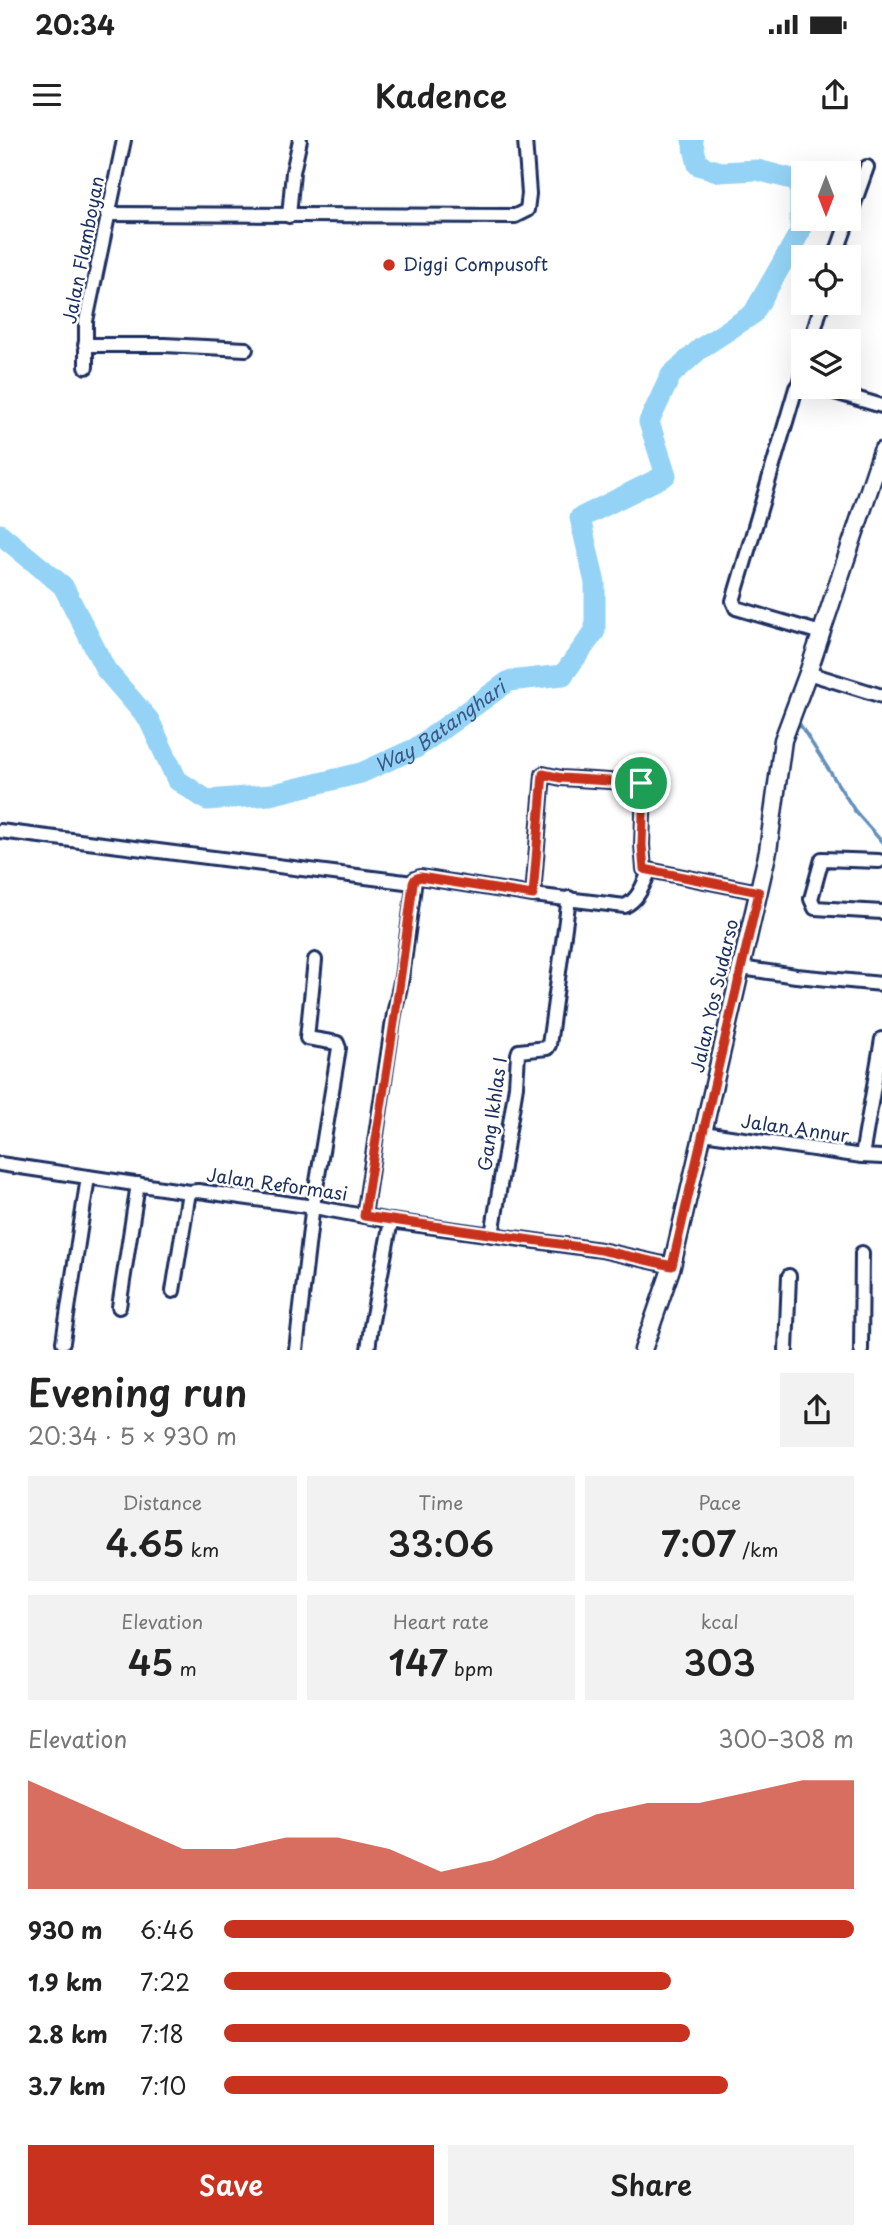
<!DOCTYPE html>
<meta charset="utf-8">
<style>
:root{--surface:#fff;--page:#f2f2f2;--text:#222;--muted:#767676;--accent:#c8321e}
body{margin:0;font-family:"Playpen Sans",sans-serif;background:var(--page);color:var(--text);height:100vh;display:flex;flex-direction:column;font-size:26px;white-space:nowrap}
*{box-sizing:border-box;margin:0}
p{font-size:23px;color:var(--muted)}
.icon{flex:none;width:38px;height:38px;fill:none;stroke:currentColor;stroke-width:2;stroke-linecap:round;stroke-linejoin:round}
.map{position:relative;height:1210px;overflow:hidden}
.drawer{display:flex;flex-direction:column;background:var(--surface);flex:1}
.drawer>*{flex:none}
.needle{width:46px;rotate:180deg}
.tools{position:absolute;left:791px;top:21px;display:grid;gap:14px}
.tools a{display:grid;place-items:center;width:70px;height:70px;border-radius:0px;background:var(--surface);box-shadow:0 7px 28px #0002;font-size:35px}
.pin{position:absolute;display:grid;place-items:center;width:60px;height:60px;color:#fff;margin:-30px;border:4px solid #fff;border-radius:50%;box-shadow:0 2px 7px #0007}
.round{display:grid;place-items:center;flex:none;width:74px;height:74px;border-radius:0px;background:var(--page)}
.headline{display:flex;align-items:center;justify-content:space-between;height:119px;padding:0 28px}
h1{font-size:38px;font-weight:600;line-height:52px}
.figures{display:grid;grid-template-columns:repeat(3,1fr);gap:10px;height:119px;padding:7px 28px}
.figures div{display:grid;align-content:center;border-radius:0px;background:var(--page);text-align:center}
.figures b{font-size:35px;font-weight:600}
.figures small{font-size:19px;font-weight:400}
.figures p{font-size:19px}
.chart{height:196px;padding:14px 28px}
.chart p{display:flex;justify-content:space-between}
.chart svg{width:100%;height:126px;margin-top:7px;fill:var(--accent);opacity:.7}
.cta{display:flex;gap:14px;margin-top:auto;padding:14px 28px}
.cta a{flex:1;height:80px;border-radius:0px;background:var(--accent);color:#fff;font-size:28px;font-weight:600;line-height:80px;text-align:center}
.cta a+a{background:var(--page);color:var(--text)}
ul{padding:0 28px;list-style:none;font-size:23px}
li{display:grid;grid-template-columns:112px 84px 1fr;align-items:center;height:52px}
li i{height:18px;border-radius:9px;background:var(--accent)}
.status{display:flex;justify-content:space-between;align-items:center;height:49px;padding:0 35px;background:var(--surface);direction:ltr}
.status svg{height:19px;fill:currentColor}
header{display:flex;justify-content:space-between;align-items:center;height:91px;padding:0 28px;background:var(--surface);font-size:32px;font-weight:600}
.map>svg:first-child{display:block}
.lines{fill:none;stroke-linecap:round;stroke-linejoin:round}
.stream{stroke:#6491b9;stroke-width:3.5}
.river{stroke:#94d3f5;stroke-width:21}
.street-casing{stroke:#1b2f5e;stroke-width:18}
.secondary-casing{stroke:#1b2f5e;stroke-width:21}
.street{stroke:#fff;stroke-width:12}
.secondary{stroke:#fff;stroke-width:16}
.route-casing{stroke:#fff;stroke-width:14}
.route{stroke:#c8321e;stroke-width:9}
.poi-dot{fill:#c8321e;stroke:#fff;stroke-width:2.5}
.labels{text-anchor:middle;stroke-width:5;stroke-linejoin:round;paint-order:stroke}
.street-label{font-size:18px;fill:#1b2f5e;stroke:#fff}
.poi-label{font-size:18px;fill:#1b2f5e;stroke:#fff;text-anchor:start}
.water-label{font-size:19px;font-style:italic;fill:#395884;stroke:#fff}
</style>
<div class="status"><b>20:34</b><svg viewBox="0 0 49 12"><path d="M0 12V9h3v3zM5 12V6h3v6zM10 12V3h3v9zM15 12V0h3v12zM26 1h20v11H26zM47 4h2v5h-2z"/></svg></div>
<header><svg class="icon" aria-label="menu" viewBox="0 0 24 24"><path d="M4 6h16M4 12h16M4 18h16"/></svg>Kadence<svg class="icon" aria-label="share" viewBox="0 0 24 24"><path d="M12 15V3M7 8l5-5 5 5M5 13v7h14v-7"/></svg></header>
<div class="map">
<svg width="882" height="1210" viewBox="0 0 882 1210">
<rect width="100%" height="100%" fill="#fff"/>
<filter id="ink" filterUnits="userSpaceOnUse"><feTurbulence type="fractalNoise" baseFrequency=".0143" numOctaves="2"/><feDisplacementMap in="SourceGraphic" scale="14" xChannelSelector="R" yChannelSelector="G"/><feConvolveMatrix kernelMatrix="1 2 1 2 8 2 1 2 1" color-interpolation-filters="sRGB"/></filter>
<g filter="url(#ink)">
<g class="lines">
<!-- stream -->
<polyline class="stream" points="799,583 855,671 882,702"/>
<!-- river -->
<path class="river" id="s1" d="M0,394L63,446L106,530L149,580L177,640L207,660L270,655L361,633L416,608L509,541L563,535L595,491V443L580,378L666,335L649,282L671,235L701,208L753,174L800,92V41L757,30L720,32L698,25L692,0"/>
<defs>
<g id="street">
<polyline points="107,74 515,76 527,70 529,54 525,0"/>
<polyline points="289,76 293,32 300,0"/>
<polyline points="835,117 867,27"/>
<polyline points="811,201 822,163"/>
<polyline points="85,205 164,205 246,209"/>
<polyline points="86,227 86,181 124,0"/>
<polyline points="803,243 799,244 796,248 733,461 736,468 821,493"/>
<polyline points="799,244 803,230"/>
<polyline points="818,247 882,266"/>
<polyline points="808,533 882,556"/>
<polyline points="0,691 413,743"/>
<polyline points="879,721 822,719 811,759 815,768 882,772"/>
<polyline points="533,755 543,634 561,638 641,643 644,646 642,705 644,729 759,752"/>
<polyline points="741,828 796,836 882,844"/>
<polyline points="703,993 862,1016 882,1017"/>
<polyline points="862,1016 882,899"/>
<polyline points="0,1024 189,1052 198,1051 314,1067 391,1081 601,1110 672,1126"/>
<path d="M364,1076L394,874L402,837L415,739L420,737L533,755L625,766C639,759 643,745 649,732"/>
<polyline points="492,1095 516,946 518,914 519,911 547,908 549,905 569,758"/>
<polyline points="173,1151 189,1052"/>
<polyline points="119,1167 138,1044"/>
<polyline points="63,1202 88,1037"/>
<polyline points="296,1210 312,1072 339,908 337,903 307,898 315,820"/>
<polyline points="368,1210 371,1186 391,1081"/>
<polyline points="786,1210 789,1136"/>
<polyline points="861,1210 862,1113"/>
</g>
<polyline id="secondary" points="643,1210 672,1126 768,711 783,600 808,533 882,311"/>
</defs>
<!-- street casing -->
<use href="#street" class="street-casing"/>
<!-- secondary casing -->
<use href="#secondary" class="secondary-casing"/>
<!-- street -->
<use href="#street" class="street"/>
<!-- secondary -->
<use href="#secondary" class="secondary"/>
</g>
</g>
<g class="lines" filter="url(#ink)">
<defs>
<path id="route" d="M543,634L561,638L641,643L644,646L642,705L644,729L759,752L672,1126L601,1110L364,1076C381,965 400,855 413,743L415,739L420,737L533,755Z"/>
</defs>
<!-- route casing -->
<use href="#route" class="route-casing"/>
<!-- route -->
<use href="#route" class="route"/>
</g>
<!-- markers -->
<circle class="poi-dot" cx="389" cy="125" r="7"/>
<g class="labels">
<!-- street labels -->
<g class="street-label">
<text transform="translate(84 110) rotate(-79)" y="6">Jalan Flamboyan</text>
<text transform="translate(715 856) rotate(-77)" y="6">Jalan Yos Sudarso</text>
<text transform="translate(493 974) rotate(-82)" y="6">Gang Ikhlas I</text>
<text transform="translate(795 989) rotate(8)" y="6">Jalan Annur</text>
<text transform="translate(277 1045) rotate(8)" y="6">Jalan Reformasi</text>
</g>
<!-- poi labels -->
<g class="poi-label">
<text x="403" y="131">Diggi Compusoft</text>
</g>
<!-- water labels -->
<g class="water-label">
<text dy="7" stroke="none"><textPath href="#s1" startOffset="593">Way Batanghari</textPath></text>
</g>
</g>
</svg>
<div class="tools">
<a><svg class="needle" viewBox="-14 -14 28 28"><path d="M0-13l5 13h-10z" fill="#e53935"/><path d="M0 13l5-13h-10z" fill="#767676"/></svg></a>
<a><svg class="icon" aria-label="locate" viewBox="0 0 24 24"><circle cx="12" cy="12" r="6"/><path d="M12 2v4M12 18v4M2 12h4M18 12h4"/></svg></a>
<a><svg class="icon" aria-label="layers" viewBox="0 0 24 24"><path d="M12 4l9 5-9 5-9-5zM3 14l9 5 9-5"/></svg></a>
</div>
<div class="pin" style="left:641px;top:643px;background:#1e9e55"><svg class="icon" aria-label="arrive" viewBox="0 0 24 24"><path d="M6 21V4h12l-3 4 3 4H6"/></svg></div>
</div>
<section class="drawer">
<div class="headline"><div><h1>Evening run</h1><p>20:34 · 5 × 930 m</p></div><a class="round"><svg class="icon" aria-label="share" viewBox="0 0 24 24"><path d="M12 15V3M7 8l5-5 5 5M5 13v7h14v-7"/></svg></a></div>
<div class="figures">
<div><p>Distance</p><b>4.65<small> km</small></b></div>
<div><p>Time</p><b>33:06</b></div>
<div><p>Pace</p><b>7:07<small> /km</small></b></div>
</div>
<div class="figures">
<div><p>Elevation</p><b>45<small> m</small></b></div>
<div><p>Heart rate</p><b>147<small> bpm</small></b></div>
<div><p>kcal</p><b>303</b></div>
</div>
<div class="chart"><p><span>Elevation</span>300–308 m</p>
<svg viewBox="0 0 160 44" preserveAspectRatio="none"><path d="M0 44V6L10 14L20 22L30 30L40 30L50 26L60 26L70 30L80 38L90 34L100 26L110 18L120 14L130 14L140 10L150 6L160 6V44z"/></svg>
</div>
<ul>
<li><b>930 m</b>6:46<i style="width:100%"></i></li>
<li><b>1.9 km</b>7:22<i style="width:71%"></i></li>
<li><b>2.8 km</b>7:18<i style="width:74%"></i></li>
<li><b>3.7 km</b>7:10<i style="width:80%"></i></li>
</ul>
<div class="cta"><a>Save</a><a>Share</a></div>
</section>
